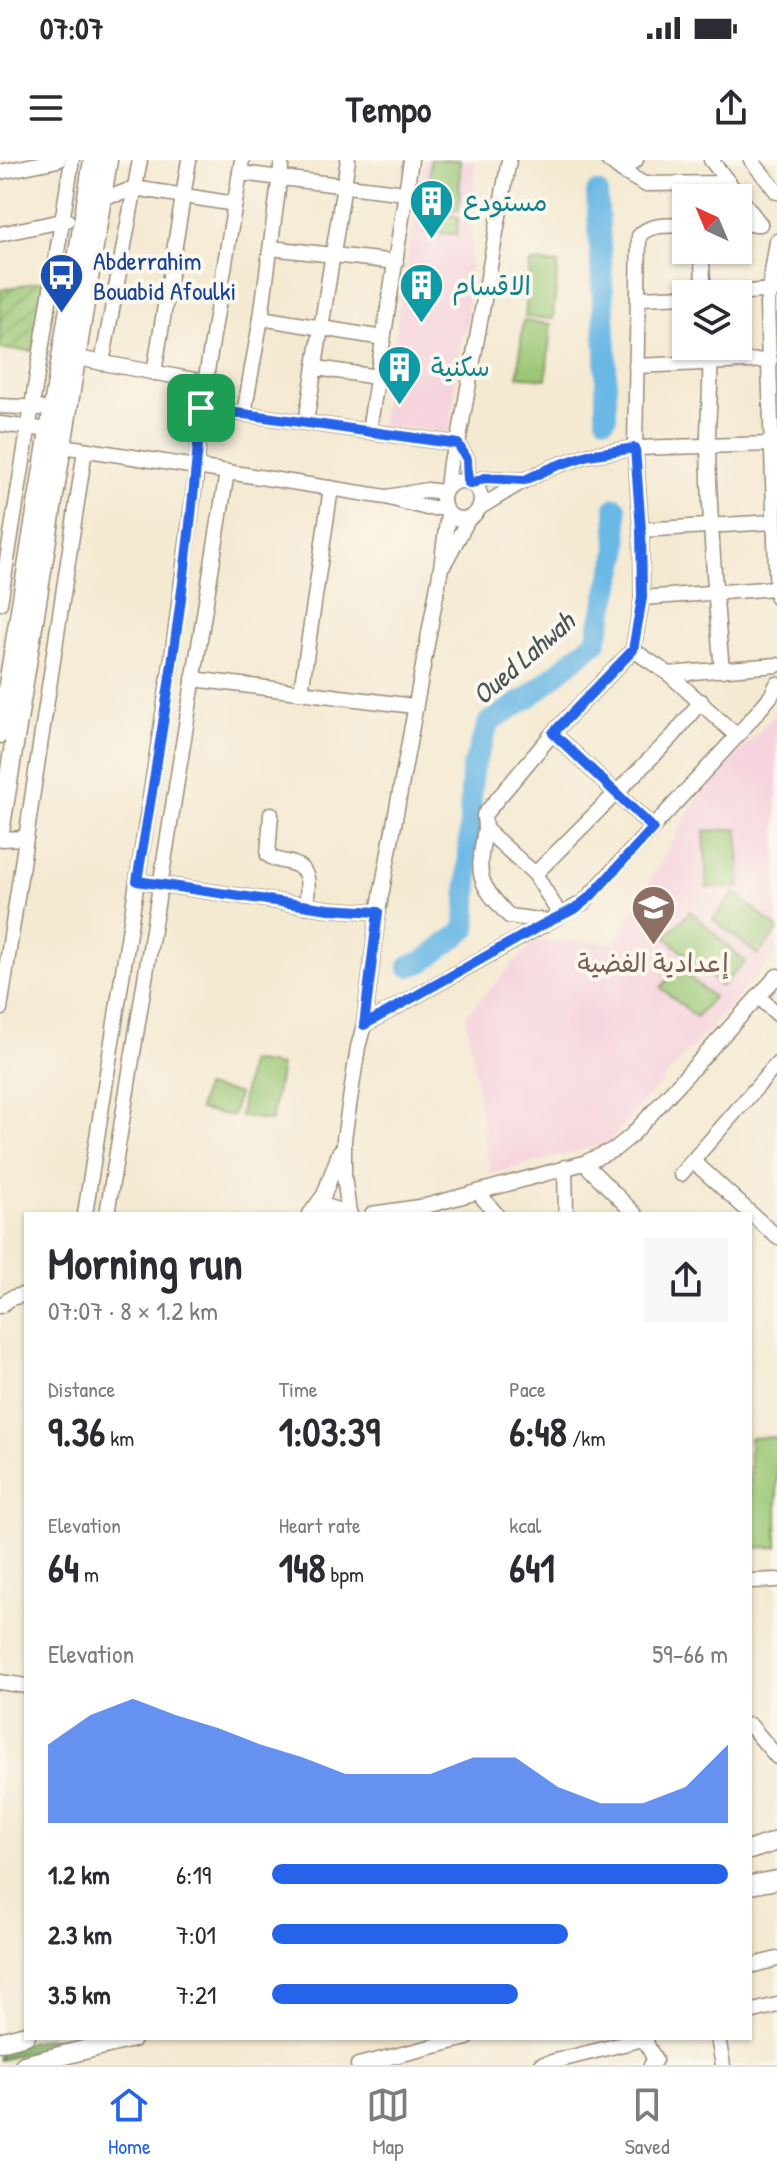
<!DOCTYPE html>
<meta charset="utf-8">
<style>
:root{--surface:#fff;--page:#f7f7f7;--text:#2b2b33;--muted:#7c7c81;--line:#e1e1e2;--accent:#2563eb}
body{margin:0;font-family:"Patrick Hand","Playpen Sans Arabic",sans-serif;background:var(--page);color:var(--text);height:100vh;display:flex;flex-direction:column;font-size:30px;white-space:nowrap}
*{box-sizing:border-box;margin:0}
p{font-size:26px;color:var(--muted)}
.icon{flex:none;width:44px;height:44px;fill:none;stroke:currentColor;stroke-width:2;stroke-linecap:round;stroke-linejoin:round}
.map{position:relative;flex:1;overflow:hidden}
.panel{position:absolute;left:24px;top:1052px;width:728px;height:828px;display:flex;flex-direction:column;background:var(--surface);border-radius:0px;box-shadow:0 2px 6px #0004}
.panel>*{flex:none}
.needle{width:52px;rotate:316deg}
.tools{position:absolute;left:672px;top:24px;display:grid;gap:16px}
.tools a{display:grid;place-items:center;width:80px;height:80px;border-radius:0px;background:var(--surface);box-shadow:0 2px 6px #0004;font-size:40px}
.pin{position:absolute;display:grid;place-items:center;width:68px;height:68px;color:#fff;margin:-34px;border-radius:16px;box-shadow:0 4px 12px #0006}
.round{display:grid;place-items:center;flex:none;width:84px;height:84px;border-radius:0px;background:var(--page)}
.head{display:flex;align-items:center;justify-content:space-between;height:136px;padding:0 24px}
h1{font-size:44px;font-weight:800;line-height:60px}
.metrics{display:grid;grid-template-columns:repeat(3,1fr);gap:12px;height:136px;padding:8px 24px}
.metrics div{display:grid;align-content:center}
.metrics b{font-size:40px;font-weight:800}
.metrics small{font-size:22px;font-weight:400}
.metrics p{font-size:22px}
.chart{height:224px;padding:16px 24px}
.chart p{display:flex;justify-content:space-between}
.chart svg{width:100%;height:144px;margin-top:8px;fill:var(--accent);opacity:.7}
ul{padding:0 24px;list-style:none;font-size:26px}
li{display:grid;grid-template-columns:128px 96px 1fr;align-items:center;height:60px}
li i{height:20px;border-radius:10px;background:var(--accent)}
.status{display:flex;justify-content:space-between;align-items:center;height:56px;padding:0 40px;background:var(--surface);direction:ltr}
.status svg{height:22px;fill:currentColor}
header{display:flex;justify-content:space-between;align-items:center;height:104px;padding:0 24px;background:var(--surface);font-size:36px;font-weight:800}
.tab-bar{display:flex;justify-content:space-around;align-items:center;height:112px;border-top:2px solid var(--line);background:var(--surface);font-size:22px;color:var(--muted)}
.tab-bar a{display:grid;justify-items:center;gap:4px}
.tab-bar .active{color:var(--accent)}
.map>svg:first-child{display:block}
.built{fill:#f5cfdb}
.grass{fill:#9bc876;stroke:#6b794a;stroke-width:2}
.forest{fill:url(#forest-crowns);stroke:#5c6b42;stroke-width:2}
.garden{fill:url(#garden-furrows);stroke:#6b794a;stroke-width:2}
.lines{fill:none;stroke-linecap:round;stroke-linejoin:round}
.river{stroke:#6bb8e5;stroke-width:22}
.minor-casing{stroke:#988a78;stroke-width:17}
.major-casing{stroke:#988a78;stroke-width:21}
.minor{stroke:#fff;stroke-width:14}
.major{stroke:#fff;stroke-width:18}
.route-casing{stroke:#fff;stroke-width:16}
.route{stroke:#2563eb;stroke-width:10}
.labels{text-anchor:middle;stroke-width:8;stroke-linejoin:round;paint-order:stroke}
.culture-label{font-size:26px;fill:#0d838f;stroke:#fbf7ec;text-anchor:start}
.transit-label{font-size:26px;fill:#164399;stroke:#fbf7ec;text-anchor:start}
.education-label{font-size:26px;fill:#785e54;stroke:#fbf7ec}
.water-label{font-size:28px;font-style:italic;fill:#49555a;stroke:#fbf7ec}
</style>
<div class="status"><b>07:07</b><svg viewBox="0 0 49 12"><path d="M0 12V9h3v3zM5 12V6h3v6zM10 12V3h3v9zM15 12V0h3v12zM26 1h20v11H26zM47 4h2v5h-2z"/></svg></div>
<header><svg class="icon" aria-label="menu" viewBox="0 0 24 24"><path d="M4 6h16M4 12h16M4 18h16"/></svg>Tempo<svg class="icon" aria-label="share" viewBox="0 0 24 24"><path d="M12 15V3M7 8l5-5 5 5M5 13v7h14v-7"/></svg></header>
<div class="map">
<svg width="777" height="1905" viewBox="0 0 777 1905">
<defs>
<pattern id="forest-crowns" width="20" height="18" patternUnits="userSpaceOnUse" patternTransform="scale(2)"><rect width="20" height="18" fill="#7cac67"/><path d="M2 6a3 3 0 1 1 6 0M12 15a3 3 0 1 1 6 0" fill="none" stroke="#678c54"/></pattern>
<pattern id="garden-furrows" width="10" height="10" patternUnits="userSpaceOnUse" patternTransform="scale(2)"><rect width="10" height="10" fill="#9bc876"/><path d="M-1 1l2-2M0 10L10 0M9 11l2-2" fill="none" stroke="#80a360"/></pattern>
</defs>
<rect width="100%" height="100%" fill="#fbf7ec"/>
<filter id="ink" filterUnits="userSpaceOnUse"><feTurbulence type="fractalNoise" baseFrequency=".0125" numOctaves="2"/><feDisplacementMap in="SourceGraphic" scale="16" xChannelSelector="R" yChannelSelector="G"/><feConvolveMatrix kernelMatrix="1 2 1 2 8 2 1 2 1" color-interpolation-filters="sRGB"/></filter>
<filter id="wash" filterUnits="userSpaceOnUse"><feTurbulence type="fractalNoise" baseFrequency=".006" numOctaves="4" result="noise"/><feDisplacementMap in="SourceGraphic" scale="32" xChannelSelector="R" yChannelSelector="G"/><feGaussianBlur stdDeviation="1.8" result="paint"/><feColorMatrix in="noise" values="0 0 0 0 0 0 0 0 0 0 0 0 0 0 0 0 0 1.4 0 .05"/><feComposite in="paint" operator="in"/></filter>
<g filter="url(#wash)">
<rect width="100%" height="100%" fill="#f4e9d1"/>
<!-- built -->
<g class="built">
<polygon points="424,0 475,0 467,165 460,177 450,273 380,265"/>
<polygon points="777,552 777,793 606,984 490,1014 466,855 534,781 615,782 698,637"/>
</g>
<!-- grass -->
<g class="grass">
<polygon points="430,0 460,0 459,50 429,49"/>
<polygon points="426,55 458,56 457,74 426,73"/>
<polygon points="530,102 558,104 553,159 525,157"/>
<polygon points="523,161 551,164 546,219 518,216"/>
<polygon points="738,669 741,727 707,728 704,671"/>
<polygon points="735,733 777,768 777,772 758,795 713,759"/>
<polygon points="690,751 745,802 721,827 666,777"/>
<polygon points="678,808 713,837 696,857 661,828"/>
<polygon points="249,901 281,906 271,961 240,956"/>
<polygon points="204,927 238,933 233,956 199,950"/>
<polygon points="777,1277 777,1387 750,1388 750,1278"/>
</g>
<!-- forest -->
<polygon class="forest" points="45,1878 86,1878 0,1900 0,1889"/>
<!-- garden -->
<polygon class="garden" points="47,120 35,191 0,189 0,130"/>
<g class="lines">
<!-- river -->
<g class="river">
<polyline points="597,33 606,190 606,257"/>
<polyline points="409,806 424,801 466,769 472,610 489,562 529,537 596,481 618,392 616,348"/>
</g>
</g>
</g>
<g filter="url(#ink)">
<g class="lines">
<defs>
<g id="minor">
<polyline points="242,0 201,248 458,284 467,299 468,322"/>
<polyline points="608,0 622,11 636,0"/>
<polyline points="711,0 729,23"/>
<polyline points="751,0 777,32"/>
<polyline points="622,11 644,24 729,23 760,64"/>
<polyline points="0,12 58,0"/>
<polyline points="240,13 406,33"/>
<polyline points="102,36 119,34 134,28 235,44"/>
<polyline points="738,64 760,64"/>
<polyline points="0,74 67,60"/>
<polyline points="777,81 767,144 777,438"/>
<polyline points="271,88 396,102"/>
<polyline points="701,90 704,134"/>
<polyline points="720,134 775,130"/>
<polyline points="640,138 686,136"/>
<polyline points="261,158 383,178"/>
<path d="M709,186C713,221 707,255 708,290C710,363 715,437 722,510"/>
<polyline points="77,198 205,222"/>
<polyline points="102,203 140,0"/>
<polyline points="636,206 770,200"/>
<polyline points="317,208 377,217"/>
<polyline points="154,213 189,0"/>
<polyline points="0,246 40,248"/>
<polyline points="244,253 261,158 282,0"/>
<polyline points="306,262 348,0"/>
<polyline points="0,264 59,271"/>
<polyline points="369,271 411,0"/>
<polyline points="63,286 386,337 427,348 444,348"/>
<circle cx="462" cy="340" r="19"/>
<polyline points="471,324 484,318 525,320"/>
<polyline points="447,328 450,302 458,284 509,0"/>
<polyline points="387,337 427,330 444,332"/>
<polyline points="479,348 525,320 553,307 588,295 635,288 772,284"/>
<polyline points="641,370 774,362"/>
<polyline points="444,404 469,358"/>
<polyline points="642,438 775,428"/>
<polyline points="0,443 72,0"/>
<polyline points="633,490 669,514 737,576"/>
<polyline points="669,514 777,505"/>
<polyline points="193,519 414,546"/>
<polyline points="301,532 331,328"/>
<polyline points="553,573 653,668"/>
<path d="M271,654L268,695C275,701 279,700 287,702C313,708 308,724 306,746"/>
<path d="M485,669C477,716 476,721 509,756L546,761"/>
<polyline points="0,679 26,678"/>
<polyline points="535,714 673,576 701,541"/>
<polyline points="137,721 329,749 378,752"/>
<path d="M560,755L535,714L485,669L484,655L553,573L633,490L642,438L641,370L635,288L639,76C650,63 670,66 686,65"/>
<polyline points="759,837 777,854"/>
<polyline points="0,849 85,290"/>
<polyline points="364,865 584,742 737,576 771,536 777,524"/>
<polyline points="693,1001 777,1077"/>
<polyline points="584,1003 635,1054"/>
<polyline points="565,1007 566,1054"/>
<polyline points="681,1014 777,904"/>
<polyline points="478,1032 496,1054"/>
<polyline points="349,1053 344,1016 344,979 358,887 364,865 378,752 441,408 448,354"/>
<polyline points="85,1054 172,498 196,315 201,248"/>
<polyline points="107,1054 227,312"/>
<polyline points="310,1054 324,1035 340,991"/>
<polyline points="310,1054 329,1047 350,1054"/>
<polyline points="372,1054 426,1046 584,1003 615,989 631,976 777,816"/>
<polyline points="0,1146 11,1138 26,1134"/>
<polyline points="750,1421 777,1420"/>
<polyline points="0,1522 26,1526"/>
<polyline points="750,1565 777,1597"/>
<polyline points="750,1806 777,1799"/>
<polyline points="750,1852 777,1845"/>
<polyline points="718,1878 723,1905"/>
<polyline points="644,1879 655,1900 651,1905"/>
<polyline points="358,1905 467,1878"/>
<polyline points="540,1905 647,1878"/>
</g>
<g id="major">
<polyline points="0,574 93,0"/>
<polyline points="0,672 108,0"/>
<polyline points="750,1690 777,1681"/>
<polyline points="750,1725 777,1720"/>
<polyline points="0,1882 26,1875"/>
<polyline points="24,1905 132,1878"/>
</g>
</defs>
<!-- minor casing -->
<use href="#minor" class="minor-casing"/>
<!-- major casing -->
<use href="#major" class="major-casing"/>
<!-- minor -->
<use href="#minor" class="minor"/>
<!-- major -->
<use href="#major" class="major"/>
</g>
</g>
<g class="lines" filter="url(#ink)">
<defs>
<path id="route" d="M201,248L458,284L467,299L468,322L471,324L484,318L525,320L553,307L588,295L635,288L641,370L642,438L633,490L553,573L653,668L591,736L576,748L540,766L364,865L378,752L329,749L137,721C164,564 189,407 201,248Z"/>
</defs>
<!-- route casing -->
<use href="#route" class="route-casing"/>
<!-- route -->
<use href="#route" class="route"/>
</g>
<!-- icons -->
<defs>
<symbol id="building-pin" viewBox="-11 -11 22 30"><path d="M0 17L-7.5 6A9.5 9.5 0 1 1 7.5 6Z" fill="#0f9aa8" stroke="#fbf7ec"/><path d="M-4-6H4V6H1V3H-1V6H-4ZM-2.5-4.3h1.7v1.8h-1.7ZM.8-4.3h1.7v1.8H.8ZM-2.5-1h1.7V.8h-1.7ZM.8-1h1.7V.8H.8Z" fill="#fff"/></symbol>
<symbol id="bus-pin" viewBox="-11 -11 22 30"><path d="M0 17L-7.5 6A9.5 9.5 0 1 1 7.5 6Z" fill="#1a4fb4" stroke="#fbf7ec"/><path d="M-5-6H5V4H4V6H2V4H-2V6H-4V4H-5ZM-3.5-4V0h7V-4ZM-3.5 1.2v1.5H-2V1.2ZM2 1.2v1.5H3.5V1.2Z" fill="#fff"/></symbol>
<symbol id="school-pin" viewBox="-11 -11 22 30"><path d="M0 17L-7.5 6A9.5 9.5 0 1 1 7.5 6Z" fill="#8d6e63" stroke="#fbf7ec"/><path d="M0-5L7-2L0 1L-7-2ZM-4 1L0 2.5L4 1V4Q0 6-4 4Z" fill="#fff"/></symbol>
</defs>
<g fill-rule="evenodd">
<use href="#building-pin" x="406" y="16" width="51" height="69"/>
<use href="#bus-pin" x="36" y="90" width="51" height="69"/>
<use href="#building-pin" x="396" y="100" width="51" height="69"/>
<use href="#building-pin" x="374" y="182" width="51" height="69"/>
<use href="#school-pin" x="628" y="722" width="51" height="69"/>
</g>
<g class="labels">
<!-- culture labels -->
<g class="culture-label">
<text x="463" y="51">مستودع</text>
<text x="452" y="135">الاقسام</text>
<text x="431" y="216">سكنية</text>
</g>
<!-- transit labels -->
<g class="transit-label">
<text x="93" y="110">Abderrahim<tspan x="93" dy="30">Bouabid Afoulki</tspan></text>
</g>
<!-- education labels -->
<g class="education-label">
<text x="653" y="812">إعدادية الفضية</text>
</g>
<!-- water labels -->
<g class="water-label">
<text transform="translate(523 498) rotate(-41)" y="10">Oued Lahwah</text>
</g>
</g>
</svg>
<div class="tools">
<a><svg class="needle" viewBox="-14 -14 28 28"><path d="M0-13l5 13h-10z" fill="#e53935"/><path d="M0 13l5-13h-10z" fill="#7c7c81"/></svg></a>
<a><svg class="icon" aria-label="layers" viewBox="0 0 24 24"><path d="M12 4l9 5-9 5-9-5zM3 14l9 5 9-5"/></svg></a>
</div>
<div class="pin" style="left:201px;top:248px;background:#1e9e55"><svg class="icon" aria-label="arrive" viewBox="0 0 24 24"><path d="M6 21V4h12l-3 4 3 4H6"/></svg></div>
<section class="panel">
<div class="head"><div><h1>Morning run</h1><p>07:07 · 8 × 1.2 km</p></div><a class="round"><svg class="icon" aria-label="share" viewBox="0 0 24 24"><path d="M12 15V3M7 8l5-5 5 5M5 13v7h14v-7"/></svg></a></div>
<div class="metrics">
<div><p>Distance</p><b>9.36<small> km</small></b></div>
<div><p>Time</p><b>1:03:39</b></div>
<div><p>Pace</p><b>6:48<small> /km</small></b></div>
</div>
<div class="metrics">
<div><p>Elevation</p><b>64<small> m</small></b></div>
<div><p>Heart rate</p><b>148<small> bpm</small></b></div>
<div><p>kcal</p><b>641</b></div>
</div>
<div class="chart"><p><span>Elevation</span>59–66 m</p>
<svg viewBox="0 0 160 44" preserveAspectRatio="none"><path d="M0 44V20L10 11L20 6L30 11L40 15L50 20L60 24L70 29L80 29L90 29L100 24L110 24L120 33L130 38L140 38L150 33L160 20V44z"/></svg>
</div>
<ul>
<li><b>1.2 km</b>6:19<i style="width:100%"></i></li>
<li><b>2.3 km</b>7:01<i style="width:65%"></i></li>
<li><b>3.5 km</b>7:21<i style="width:54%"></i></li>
</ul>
</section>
</div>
<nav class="tab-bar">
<a class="active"><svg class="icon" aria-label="home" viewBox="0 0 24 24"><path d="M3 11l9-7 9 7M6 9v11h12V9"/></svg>Home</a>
<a><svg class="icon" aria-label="map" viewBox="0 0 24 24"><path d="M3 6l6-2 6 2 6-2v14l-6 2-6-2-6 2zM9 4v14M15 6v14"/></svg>Map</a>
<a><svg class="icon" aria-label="saved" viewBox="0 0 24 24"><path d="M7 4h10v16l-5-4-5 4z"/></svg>Saved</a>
</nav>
